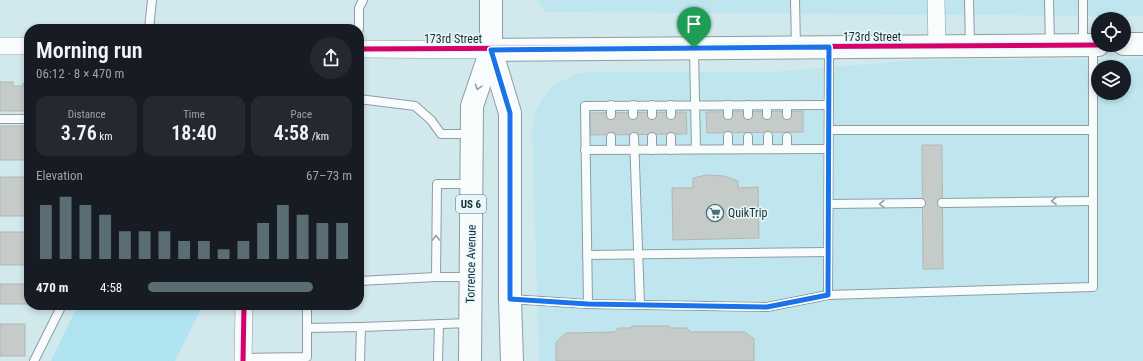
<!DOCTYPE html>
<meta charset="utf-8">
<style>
:root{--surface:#171b24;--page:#242831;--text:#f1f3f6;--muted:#9ea1a6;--accent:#5a6d72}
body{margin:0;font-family:"Roboto Condensed",sans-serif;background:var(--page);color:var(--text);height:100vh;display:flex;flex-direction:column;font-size:15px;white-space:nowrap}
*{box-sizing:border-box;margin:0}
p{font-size:13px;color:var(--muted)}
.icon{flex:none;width:22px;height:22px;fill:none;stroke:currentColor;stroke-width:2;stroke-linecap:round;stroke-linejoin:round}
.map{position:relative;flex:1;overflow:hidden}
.panel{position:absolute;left:24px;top:24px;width:340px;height:286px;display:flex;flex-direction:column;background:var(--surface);border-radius:16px;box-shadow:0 2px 6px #0003}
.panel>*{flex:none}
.controls{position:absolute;left:1091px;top:12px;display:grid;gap:8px}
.controls a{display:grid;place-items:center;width:40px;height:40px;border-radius:50%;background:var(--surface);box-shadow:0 2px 6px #0003;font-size:20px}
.pin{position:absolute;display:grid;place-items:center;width:34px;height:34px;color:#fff;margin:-41px -17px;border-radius:50% 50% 50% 0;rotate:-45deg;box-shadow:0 0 4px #0007}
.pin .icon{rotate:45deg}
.round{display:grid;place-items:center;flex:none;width:42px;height:42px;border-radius:21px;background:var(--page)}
.overview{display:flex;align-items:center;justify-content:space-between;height:68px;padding:0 12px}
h1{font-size:22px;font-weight:600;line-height:30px}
.stats{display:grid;grid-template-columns:repeat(3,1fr);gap:6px;height:68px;padding:4px 12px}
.stats div{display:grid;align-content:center;border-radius:10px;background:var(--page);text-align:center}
.stats b{font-size:20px;font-weight:600}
.stats small{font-size:11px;font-weight:400}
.stats p{font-size:11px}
.chart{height:112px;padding:8px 12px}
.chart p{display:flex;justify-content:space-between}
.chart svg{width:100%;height:72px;margin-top:4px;stroke:var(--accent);stroke-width:6}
ul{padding:0 12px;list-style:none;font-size:13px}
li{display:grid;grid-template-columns:64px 48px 1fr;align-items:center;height:30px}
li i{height:10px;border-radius:5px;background:var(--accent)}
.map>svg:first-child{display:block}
.built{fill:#bfe6ef;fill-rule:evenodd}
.green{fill:#aee3ef}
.building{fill:#c5cbc9;stroke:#b2b7b4}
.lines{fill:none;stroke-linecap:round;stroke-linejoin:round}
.lane-casing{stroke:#8d9ea2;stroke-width:10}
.street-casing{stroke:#8d9ea2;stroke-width:18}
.secondary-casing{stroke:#8d9ea2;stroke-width:24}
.primary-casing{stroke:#8d9ea2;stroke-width:24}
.lane{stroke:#f8fcfc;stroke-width:8}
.street{stroke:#f8fcfc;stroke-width:17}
.secondary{stroke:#f8fcfc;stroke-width:22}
.primary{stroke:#f8fcfc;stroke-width:22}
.cycleway-casing{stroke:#e7f8fc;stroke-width:8}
.cycleway{stroke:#d6006c;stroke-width:5}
.oneway{stroke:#949ea0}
.route-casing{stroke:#fff;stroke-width:8}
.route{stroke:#1a73e8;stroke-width:5}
.labels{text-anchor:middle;stroke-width:3;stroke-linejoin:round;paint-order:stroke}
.shield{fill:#e7f8fc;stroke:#58686c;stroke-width:1}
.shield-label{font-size:11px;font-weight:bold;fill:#1a2b2f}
.street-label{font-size:12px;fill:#1a2b2f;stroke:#e7f8fc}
.poi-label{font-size:12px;fill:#1a2b2f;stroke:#e7f8fc;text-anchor:start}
</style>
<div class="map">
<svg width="1143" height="361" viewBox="0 0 1143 361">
<rect width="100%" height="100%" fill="#d1e8ed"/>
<!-- built -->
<g class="built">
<polygon points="536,0 1143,0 1143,16 545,12"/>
<path d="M1143,59V361H539L532,127L535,112L543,97L553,86L566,79L577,74L592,72H773L918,60ZM1098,67H1124V93H1098Z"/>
</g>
<!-- green -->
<polygon class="green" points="78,305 203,305 175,361 51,361"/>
<!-- building -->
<g class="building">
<polygon points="0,82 13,82 13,86 23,86 23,83 29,83 29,111 0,111"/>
<polygon points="803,111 803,132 707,133 706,112"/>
<polygon points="686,112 687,134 590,135 590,113"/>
<rect x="0" y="126" width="29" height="34"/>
<polygon points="922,145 942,145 943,269 923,269"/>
<polygon points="706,175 724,176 738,181 738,188 758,187 759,238 673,240 672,188 693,188 693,178"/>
<rect x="0" y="177" width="29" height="39"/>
<rect x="0" y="232" width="29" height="33"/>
<rect x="0" y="284" width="29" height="20"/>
<rect x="0" y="324" width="25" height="32"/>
<polygon points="633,326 668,326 671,328 687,328 690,332 745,332 754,339 754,361 556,361 556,342 566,333 615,332 618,328 630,328"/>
</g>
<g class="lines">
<defs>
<g id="lane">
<polyline points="795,0 796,47"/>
<polyline points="969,0 970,45"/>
<polyline points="1049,0 1050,45"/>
<polyline points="1083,0 1083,44"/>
<polyline points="149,29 152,0"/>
<polyline points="359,29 359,8 363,0"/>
<polyline points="694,50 696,149"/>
<polyline points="359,99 415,106 431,120 441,134 471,134"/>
<polyline points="611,105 611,115"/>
<polyline points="633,105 633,115"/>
<polyline points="652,105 652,115"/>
<polyline points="671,105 671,115"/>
<polyline points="728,105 728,115"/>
<polyline points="748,105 748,115"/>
<polyline points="767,105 767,115"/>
<polyline points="787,105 787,115"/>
<polyline points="0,119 29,119"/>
<polyline points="829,130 1093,130"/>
<polyline points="728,136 728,149"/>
<polyline points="768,136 768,149"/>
<polyline points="611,137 611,150"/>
<polyline points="634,137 640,304"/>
<polyline points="652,137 652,150"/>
<polyline points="671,137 671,150"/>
<polyline points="748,137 748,149"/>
<polyline points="787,137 787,149"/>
<polyline points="585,150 828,149"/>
<polyline points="942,203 1093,201"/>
<polyline points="829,204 921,203"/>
<polyline points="587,255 827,252"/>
<polyline points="436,277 437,184 471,184"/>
<polyline points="359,281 436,277 470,277"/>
<polyline points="828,295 829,48"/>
<polyline points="510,299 588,304 767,307 828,295 1093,287 1093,45"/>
<polyline points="588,304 585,106 829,105"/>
<polyline points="307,328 361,327"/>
<polyline points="243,358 307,357 307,305"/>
<polyline points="34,361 62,305"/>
<polyline points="360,361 361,327 469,323"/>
<polyline points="438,361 439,324"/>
</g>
<g id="street">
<polyline points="936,0 937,47"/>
<polyline points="0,46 29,46"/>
<polyline points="359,49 491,50"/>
<polyline points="243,361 244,305"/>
</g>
<g id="secondary">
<polyline points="1124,44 1143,44"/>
<polyline points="491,50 1098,45"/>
</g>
<g id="primary">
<polyline points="491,0 491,50 510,113 510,299 512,361"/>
<polyline points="470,361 472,106 491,50"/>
</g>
</defs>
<!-- lane casing -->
<use href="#lane" class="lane-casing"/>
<!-- street casing -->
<use href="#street" class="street-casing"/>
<!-- secondary casing -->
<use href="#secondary" class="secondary-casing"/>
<!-- primary casing -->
<use href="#primary" class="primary-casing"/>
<!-- lane -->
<use href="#lane" class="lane"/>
<!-- street -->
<use href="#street" class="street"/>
<!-- secondary -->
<use href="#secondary" class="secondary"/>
<!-- primary -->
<use href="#primary" class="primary"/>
<defs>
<g id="cycleway">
<polyline points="359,49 1098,45"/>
<polyline points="243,361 244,305"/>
</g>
</defs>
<!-- cycleway casing -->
<use href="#cycleway" class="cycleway-casing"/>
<!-- cycleway -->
<use href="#cycleway" class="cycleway"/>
</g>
<!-- one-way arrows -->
<defs><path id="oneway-chevron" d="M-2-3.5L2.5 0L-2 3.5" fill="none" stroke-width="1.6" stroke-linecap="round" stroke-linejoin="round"/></defs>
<g class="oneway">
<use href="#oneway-chevron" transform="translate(478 87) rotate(108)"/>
<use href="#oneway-chevron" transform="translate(1054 201) rotate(179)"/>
<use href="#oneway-chevron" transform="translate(882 204) rotate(179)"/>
<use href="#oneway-chevron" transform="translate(436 238) rotate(-90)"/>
</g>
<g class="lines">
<defs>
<polygon id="route" points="829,47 828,295 767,307 588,304 510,299 510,113 491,50"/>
</defs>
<!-- route casing -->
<use href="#route" class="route-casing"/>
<!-- route -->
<use href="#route" class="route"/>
</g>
<!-- icons -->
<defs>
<symbol id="supermarket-ring" viewBox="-11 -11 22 22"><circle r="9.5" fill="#e7f8fc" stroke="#5a6d72" stroke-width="1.5"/><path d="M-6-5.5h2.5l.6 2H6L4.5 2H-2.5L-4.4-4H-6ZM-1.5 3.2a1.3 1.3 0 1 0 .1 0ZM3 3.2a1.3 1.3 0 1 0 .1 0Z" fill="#5a6d72"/></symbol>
</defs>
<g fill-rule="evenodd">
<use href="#supermarket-ring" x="705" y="203" width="20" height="20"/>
</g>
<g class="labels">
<!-- shield labels -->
<rect class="shield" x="456" y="195" width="30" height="18" rx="3"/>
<g class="shield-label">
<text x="471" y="208">US 6</text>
</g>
<!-- street labels -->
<g class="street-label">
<text x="872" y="41">173rd Street</text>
<text x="453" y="43">173rd Street</text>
<text transform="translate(471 264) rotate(-89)" y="4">Torrence Avenue</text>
</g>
<!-- poi labels -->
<g class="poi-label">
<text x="728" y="217">QuikTrip</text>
</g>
</g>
</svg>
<div class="controls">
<a><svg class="icon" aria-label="locate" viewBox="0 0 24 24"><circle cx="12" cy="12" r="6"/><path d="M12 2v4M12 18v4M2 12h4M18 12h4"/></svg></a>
<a><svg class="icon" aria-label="layers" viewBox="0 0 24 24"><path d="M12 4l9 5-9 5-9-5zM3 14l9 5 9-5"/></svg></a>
</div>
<div class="pin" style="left:694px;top:48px;background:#1e9e55"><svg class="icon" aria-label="arrive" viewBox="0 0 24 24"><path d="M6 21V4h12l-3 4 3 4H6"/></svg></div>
<section class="panel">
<div class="overview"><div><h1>Morning run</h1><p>06:12 · 8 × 470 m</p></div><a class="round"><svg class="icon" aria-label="share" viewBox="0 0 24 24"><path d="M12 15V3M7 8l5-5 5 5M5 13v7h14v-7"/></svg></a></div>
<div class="stats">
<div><p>Distance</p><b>3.76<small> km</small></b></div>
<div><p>Time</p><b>18:40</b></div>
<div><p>Pace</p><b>4:58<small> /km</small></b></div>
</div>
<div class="chart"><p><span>Elevation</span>67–73 m</p>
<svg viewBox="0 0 160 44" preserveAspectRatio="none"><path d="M5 44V11M15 44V6M25 44V11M35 44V17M45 44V27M55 44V27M65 44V27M75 44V33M85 44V33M95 44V38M105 44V33M115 44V22M125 44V11M135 44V17M145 44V22M155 44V22"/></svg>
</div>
<ul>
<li><b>470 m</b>4:58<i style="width:81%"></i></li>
</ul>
</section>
</div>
